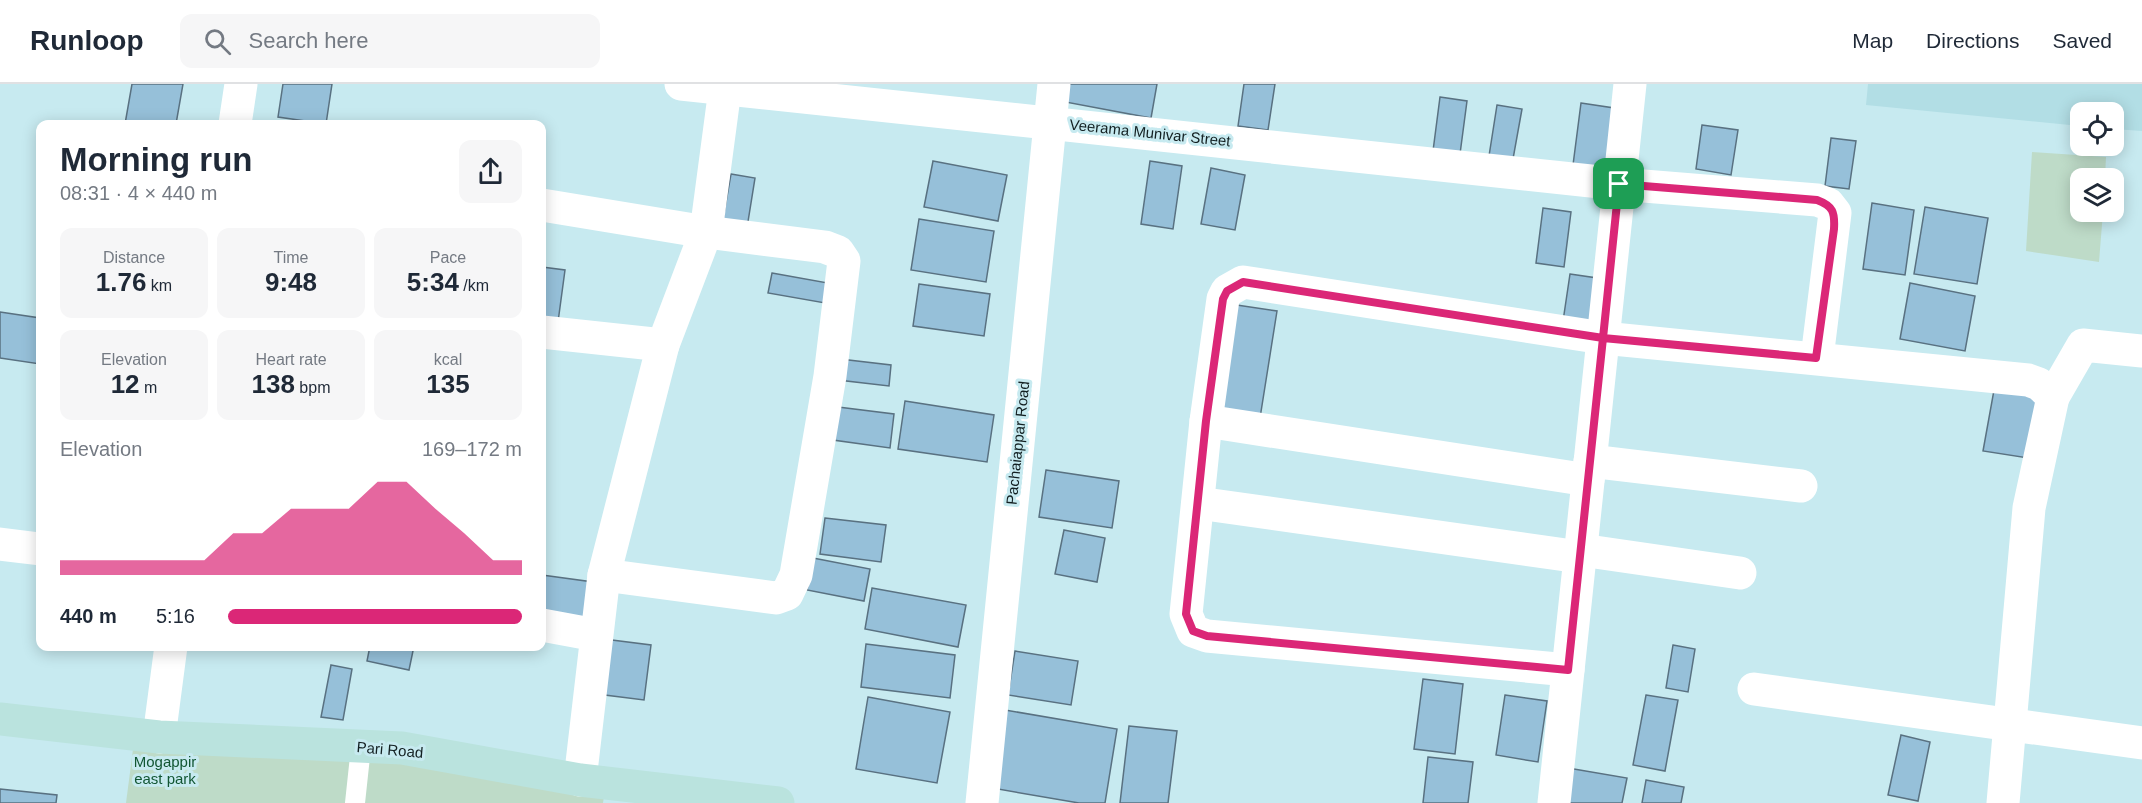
<!DOCTYPE html>
<meta charset="utf-8">
<style>
:root{--surface:#fff;--page:#f6f6f7;--text:#1f2937;--muted:#747a83;--line:#e0e1e3;--accent:#db2777}
body{margin:0;font-family:Helvetica,sans-serif;background:var(--page);color:var(--text);height:100vh;display:flex;flex-direction:column;font-size:22px;white-space:nowrap}
*{box-sizing:border-box;margin:0}
p{font-size:20px;color:var(--muted)}
.icon{flex:none;width:33px;height:33px;fill:none;stroke:currentColor;stroke-width:2;stroke-linecap:round;stroke-linejoin:round}
.map{position:relative;flex:1;overflow:hidden}
.side{position:absolute;left:36px;top:36px;width:510px;height:531px;display:flex;flex-direction:column;background:var(--surface);border-radius:12px;box-shadow:0 3px 15px #0003}
.side>*{flex:none}
.controls{position:absolute;left:2070px;top:18px;display:grid;gap:12px}
.controls a{display:grid;place-items:center;width:54px;height:54px;border-radius:12px;background:var(--surface);box-shadow:0 3px 15px #0003;font-size:30px}
.pin{position:absolute;display:grid;place-items:center;width:51px;height:51px;color:#fff;margin:-26px;border-radius:12px;box-shadow:0 3px 9px #0006}
.round{display:grid;place-items:center;flex:none;width:63px;height:63px;border-radius:12px;background:var(--page)}
.headline{display:flex;align-items:center;justify-content:space-between;height:102px;padding:0 24px}
h1{font-size:33px;font-weight:800;line-height:45px}
.stats{display:grid;grid-template-columns:repeat(3,1fr);gap:9px;height:102px;padding:6px 24px}
.stats div{display:grid;align-content:center;border-radius:12px;background:var(--page);text-align:center}
.stats b{font-size:26px;font-weight:800}
.stats small{font-size:16px;font-weight:400}
.stats p{font-size:16px}
.chart{height:168px;padding:12px 24px}
.chart p{display:flex;justify-content:space-between}
.chart svg{width:100%;height:108px;margin-top:6px;fill:var(--accent);opacity:.7}
ul{padding:0 24px;list-style:none;font-size:20px}
li{display:grid;grid-template-columns:96px 72px 1fr;align-items:center;height:45px}
li i{height:15px;border-radius:8px;background:var(--accent)}
header{display:flex;align-items:center;gap:36px;box-sizing:border-box;height:84px;padding:0 30px;background:var(--surface);border-bottom:2px solid var(--line)}
header strong{font-size:28px}
nav{display:flex;gap:33px;margin-inline-start:auto;font-size:21px}
.search{width:420px;height:54px;background:var(--page);display:flex;align-items:center;gap:15px;box-sizing:border-box;padding:0 21px;border-radius:12px;color:var(--muted);font-size:22px}
.map>svg:first-child{display:block}
.built{fill:#b2dee5}
.green{fill:#bedbc8}
.building{fill:#96c0d9;stroke:#597181;stroke-width:1.5}
.lines{fill:none;stroke-linecap:round;stroke-linejoin:round}
.service{stroke:#fff;stroke-width:20}
.minor{stroke:#fff;stroke-width:33}
.secondary{stroke:#bae3de;stroke-width:33}
.route-casing{stroke:#fff;stroke-width:12}
.route{stroke:#db2777;stroke-width:8}
.labels{text-anchor:middle;stroke-width:6;stroke-linejoin:round;paint-order:stroke}
.street-label{font-size:15px;fill:#132022;stroke:#c7eaf0}
.park-label{font-size:15px;fill:#125633;stroke:#c7eaf0}
</style>
<header>
<strong>Runloop</strong>
<div class="search"><svg class="icon" aria-label="search" viewBox="0 0 24 24"><circle cx="10" cy="10" r="6"/><path d="M15 15l6 6"/></svg>Search here</div>
<nav><a>Map</a><a>Directions</a><a>Saved</a></nav>
</header>
<div class="map">
<svg width="2142" height="719" viewBox="0 0 2142 719">
<rect width="100%" height="100%" fill="#c7eaf0"/>
<!-- built -->
<polygon class="built" points="1868,0 2142,0 2142,47 2114,45 2114,28 2080,28 2080,42 1866,21"/>
<!-- green -->
<g class="green">
<polygon points="2032,68 2106,73 2105,94 2080,94 2080,128 2103,128 2099,178 2026,167"/>
<polygon points="135,650 606,699 603,719 126,719"/>
</g>
<!-- building -->
<g class="building">
<polygon points="132,0 183,0 176,40 125,40"/>
<polygon points="283,0 332,0 326,40 278,33"/>
<polygon points="1063,0 1157,0 1151,34 1060,17"/>
<polygon points="1244,0 1275,0 1268,46 1238,42"/>
<polygon points="1440,13 1467,17 1460,70 1433,67"/>
<polygon points="1581,19 1614,24 1606,85 1573,81"/>
<polygon points="1497,21 1522,25 1513,75 1489,72"/>
<polygon points="1702,41 1738,46 1731,91 1696,85"/>
<polygon points="1831,54 1856,57 1849,105 1825,102"/>
<polygon points="933,77 1007,91 998,137 924,123"/>
<polygon points="1150,77 1182,82 1173,145 1141,140"/>
<polygon points="1211,84 1245,91 1235,146 1201,140"/>
<polygon points="731,90 755,94 746,150 721,146"/>
<polygon points="1872,119 1914,126 1905,191 1863,185"/>
<polygon points="1925,123 1988,134 1977,200 1914,190"/>
<polygon points="1543,124 1571,128 1564,183 1536,179"/>
<polygon points="919,135 994,147 986,198 911,186"/>
<polygon points="542,183 565,186 558,238 542,236"/>
<polygon points="772,189 828,199 825,219 768,209"/>
<polygon points="1570,190 1597,194 1589,248 1562,244"/>
<polygon points="1910,199 1975,212 1965,267 1900,255"/>
<polygon points="919,200 990,210 984,252 913,242"/>
<polygon points="1230,220 1277,227 1260,334 1213,326"/>
<polygon points="0,228 40,234 40,280 0,274"/>
<polygon points="840,275 891,281 889,302 838,296"/>
<polygon points="1994,306 2038,313 2028,374 1983,367"/>
<polygon points="905,317 994,331 987,378 898,365"/>
<polygon points="838,323 894,330 890,364 833,356"/>
<polygon points="1046,386 1119,397 1112,444 1039,433"/>
<polygon points="825,434 886,441 881,478 820,470"/>
<polygon points="1064,446 1105,454 1097,498 1055,490"/>
<polygon points="813,474 870,485 864,517 807,506"/>
<polygon points="542,491 593,498 589,538 542,532"/>
<polygon points="872,504 966,521 958,563 865,545"/>
<polygon points="604,555 651,561 644,616 597,610"/>
<polygon points="866,560 955,571 950,614 861,603"/>
<polygon points="1673,561 1695,565 1688,608 1666,604"/>
<polygon points="370,562 414,562 409,586 367,577"/>
<polygon points="1015,567 1078,577 1071,621 1008,611"/>
<polygon points="331,581 352,585 343,636 321,633"/>
<polygon points="1423,595 1463,600 1455,670 1414,665"/>
<polygon points="1505,611 1547,617 1538,678 1496,671"/>
<polygon points="1646,611 1678,616 1665,687 1633,681"/>
<polygon points="868,613 950,628 937,699 856,685"/>
<polygon points="1005,626 1117,645 1105,719 1079,719 992,704"/>
<polygon points="1129,642 1177,647 1168,719 1120,719"/>
<polygon points="1901,651 1930,658 1918,717 1888,711"/>
<polygon points="1428,673 1473,678 1468,719 1423,719"/>
<polygon points="1568,684 1627,694 1622,719 1561,719"/>
<polygon points="1646,696 1684,703 1681,719 1642,719"/>
<polygon points="0,705 57,711 56,719 0,719"/>
</g>
<g class="lines">
<!-- service -->
<polyline class="service" points="355,719 361,663"/>
<!-- minor -->
<g class="minor">
<polyline points="681,0 1619,100 1817,116 1828,120 1835,129 1817,274"/>
<polyline points="235,40 241,0"/>
<polyline points="542,121 706,148 825,163 838,168 844,177 830,292 796,491 787,510 776,514 604,491"/>
<polyline points="542,248 663,261"/>
<polyline points="2053,313 2083,261 2142,267"/>
<polyline points="1206,337 1588,396"/>
<polyline points="1590,377 1801,402"/>
<polyline points="1198,419 1580,473"/>
<polyline points="0,460 40,465"/>
<polyline points="1581,466 1740,489"/>
<polyline points="542,541 596,551"/>
<polyline points="1568,586 1207,552 1193,547 1186,530 1206,337 1223,215 1227,207 1243,198 1603,254 2028,296 2039,300 2053,313 2029,424 2003,719"/>
<polyline points="1754,605 2142,659"/>
<polyline points="159,653 171,562"/>
<polyline points="580,696 604,491 663,261 706,148 725,5"/>
<polyline points="982,719 1054,0"/>
<polyline points="1554,719 1630,0"/>
</g>
<!-- secondary -->
<polyline class="secondary" points="0,635 159,653 402,664 580,696 778,719"/>
</g>
<g class="lines">
<defs>
<path id="route" d="M1619,100L1603,254L1243,198L1227,207L1223,215L1206,337L1186,530L1193,547L1207,552L1568,586L1603,254L1816,274L1834,145C1835,128 1833,122 1817,116L1619,100"/>
</defs>
<!-- route casing -->
<use href="#route" class="route-casing"/>
<!-- route -->
<use href="#route" class="route"/>
</g>
<g class="labels">
<!-- street labels -->
<g class="street-label">
<text transform="translate(1150 49) rotate(6)" y="5">Veerama Munivar Street</text>
<text transform="translate(1018 359) rotate(-84)" y="5">Pachaiappar Road</text>
<text transform="translate(390 666) rotate(5)" y="5">Pari Road</text>
</g>
<!-- park labels -->
<g class="park-label">
<text x="165" y="683">Mogappir<tspan x="165" dy="17">east park</tspan></text>
</g>
</g>
</svg>
<div class="controls">
<a><svg class="icon" aria-label="locate" viewBox="0 0 24 24"><circle cx="12" cy="12" r="6"/><path d="M12 2v4M12 18v4M2 12h4M18 12h4"/></svg></a>
<a><svg class="icon" aria-label="layers" viewBox="0 0 24 24"><path d="M12 4l9 5-9 5-9-5zM3 14l9 5 9-5"/></svg></a>
</div>
<div class="pin" style="left:1619px;top:100px;background:#1e9e55"><svg class="icon" aria-label="arrive" viewBox="0 0 24 24"><path d="M6 21V4h12l-3 4 3 4H6"/></svg></div>
<section class="side">
<div class="headline"><div><h1>Morning run</h1><p>08:31 · 4 × 440 m</p></div><a class="round"><svg class="icon" aria-label="share" viewBox="0 0 24 24"><path d="M12 15V3M7 8l5-5 5 5M5 13v7h14v-7"/></svg></a></div>
<div class="stats">
<div><p>Distance</p><b>1.76<small> km</small></b></div>
<div><p>Time</p><b>9:48</b></div>
<div><p>Pace</p><b>5:34<small> /km</small></b></div>
</div>
<div class="stats">
<div><p>Elevation</p><b>12<small> m</small></b></div>
<div><p>Heart rate</p><b>138<small> bpm</small></b></div>
<div><p>kcal</p><b>135</b></div>
</div>
<div class="chart"><p><span>Elevation</span>169–172 m</p>
<svg viewBox="0 0 160 44" preserveAspectRatio="none"><path d="M0 44V38L10 38L20 38L30 38L40 38L50 38L60 27L70 27L80 17L90 17L100 17L110 6L120 6L130 17L140 27L150 38L160 38V44z"/></svg>
</div>
<ul>
<li><b>440 m</b>5:16<i style="width:100%"></i></li>
</ul>
</section>
</div>
